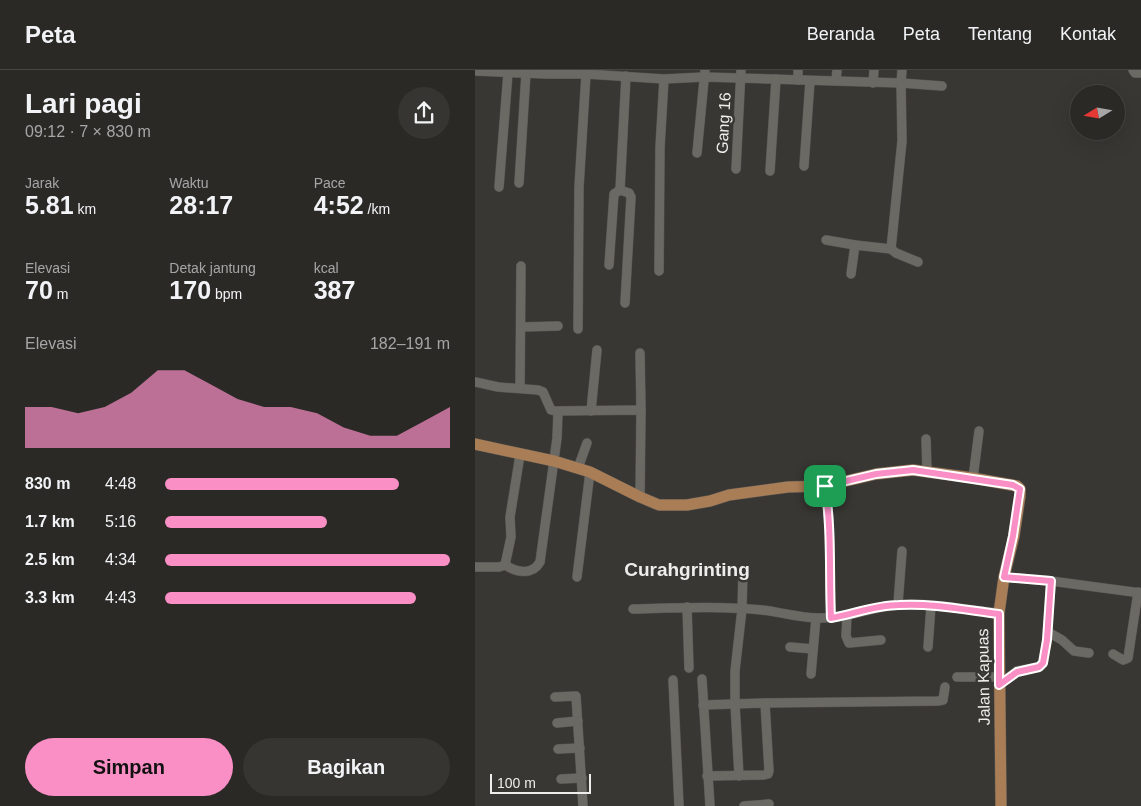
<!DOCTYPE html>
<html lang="id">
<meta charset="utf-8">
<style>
:root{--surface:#2b2926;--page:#373532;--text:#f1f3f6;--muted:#a6a6a7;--line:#474543;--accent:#fa8fc6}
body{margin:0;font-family:Arial,sans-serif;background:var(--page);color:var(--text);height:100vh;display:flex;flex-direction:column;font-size:19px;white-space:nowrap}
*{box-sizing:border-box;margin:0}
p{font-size:16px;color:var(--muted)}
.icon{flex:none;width:28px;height:28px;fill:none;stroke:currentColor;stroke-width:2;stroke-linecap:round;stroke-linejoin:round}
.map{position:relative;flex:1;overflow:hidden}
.drawer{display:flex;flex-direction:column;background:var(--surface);width:475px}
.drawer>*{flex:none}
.needle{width:32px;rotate:259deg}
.fabs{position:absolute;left:595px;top:15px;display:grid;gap:10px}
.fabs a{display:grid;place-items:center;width:55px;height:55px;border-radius:50%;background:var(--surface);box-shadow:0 5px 20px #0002,0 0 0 1px var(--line);font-size:25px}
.scale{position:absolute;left:15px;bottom:12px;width:101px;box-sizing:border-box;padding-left:5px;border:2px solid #eeedeb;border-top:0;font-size:14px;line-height:18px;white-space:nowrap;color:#eeedeb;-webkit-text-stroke:4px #393733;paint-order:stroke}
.pin{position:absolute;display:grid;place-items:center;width:42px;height:42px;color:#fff;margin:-21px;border-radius:10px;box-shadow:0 2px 8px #0006}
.round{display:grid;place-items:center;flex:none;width:52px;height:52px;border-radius:26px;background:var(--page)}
.overview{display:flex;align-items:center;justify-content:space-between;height:85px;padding:0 25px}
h1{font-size:28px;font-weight:700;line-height:38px}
.stats{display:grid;grid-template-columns:repeat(3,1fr);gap:8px;height:85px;padding:5px 25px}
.stats div{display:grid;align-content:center}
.stats b{font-size:25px;font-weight:700}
.stats small{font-size:14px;font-weight:400}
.stats p{font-size:14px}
.chart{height:140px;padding:10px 25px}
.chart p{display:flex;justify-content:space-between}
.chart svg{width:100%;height:90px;margin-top:5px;fill:var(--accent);opacity:.7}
.cta{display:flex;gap:10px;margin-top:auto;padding:10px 25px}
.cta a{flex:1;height:58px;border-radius:30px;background:var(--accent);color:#111;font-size:20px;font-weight:700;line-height:58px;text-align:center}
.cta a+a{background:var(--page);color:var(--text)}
ul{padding:0 25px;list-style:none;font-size:16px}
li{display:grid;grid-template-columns:80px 60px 1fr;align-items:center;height:38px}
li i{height:12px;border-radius:6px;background:var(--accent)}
header{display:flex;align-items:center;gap:30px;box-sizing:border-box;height:70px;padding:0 25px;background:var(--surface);border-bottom:1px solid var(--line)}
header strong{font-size:24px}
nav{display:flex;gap:28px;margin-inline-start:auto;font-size:18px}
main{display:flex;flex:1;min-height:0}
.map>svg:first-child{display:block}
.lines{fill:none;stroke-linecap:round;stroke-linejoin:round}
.minor-casing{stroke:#565451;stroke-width:10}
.major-casing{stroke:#565451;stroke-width:12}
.minor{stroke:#6b6964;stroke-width:9}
.major{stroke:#a97d56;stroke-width:11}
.route-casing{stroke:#fff;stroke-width:10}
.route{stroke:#fa8fc6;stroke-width:6}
.labels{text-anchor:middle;stroke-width:5;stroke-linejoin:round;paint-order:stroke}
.street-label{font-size:16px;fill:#eeedeb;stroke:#393733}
.quarter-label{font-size:19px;font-weight:bold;fill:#eeedeb;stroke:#393733}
</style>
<header>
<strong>Peta</strong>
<nav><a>Beranda</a><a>Peta</a><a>Tentang</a><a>Kontak</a></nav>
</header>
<main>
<section class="drawer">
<div class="overview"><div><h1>Lari pagi</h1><p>09:12 · 7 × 830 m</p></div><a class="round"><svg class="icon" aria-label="share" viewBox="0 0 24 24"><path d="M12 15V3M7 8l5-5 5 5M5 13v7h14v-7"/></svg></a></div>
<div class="stats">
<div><p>Jarak</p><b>5.81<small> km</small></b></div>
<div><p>Waktu</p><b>28:17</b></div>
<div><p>Pace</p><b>4:52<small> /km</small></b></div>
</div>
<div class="stats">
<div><p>Elevasi</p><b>70<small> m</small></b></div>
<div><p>Detak jantung</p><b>170<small> bpm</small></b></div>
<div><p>kcal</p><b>387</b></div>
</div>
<div class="chart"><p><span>Elevasi</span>182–191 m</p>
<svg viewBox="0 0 160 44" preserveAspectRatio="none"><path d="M0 44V24L10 24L20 27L30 24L40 17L50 6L60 6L70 13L80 20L90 24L100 24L110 27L120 34L130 38L140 38L150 31L160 24V44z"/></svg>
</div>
<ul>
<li><b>830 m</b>4:48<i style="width:82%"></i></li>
<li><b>1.7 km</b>5:16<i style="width:57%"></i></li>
<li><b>2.5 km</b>4:34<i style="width:100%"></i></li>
<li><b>3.3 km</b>4:43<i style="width:88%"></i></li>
</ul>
<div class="cta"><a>Simpan</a><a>Bagikan</a></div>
</section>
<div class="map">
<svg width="666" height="736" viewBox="0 0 666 736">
<rect width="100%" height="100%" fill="#393733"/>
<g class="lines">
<defs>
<g id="minor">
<polyline points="658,0 660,3 666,3"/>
<polyline points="0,1 72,4 111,4 189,9 229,7 426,13 427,0"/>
<polyline points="323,10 323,0"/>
<polyline points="361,11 362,0"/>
<polyline points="398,13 399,0"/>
<polyline points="222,83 230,0"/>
<polyline points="329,96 335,11"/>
<polyline points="261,99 266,0"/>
<polyline points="295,101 301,9"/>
<polyline points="44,113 51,3"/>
<polyline points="24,117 33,3"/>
<polyline points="145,120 154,123 156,127 150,233"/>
<polyline points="351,170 380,175"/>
<polyline points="416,179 421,183 443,192"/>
<polyline points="134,195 139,124 145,120 151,6"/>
<polyline points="184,201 185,77 189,9"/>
<polyline points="376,204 380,175 416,179 427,71 426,13 467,16"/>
<polyline points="46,257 83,256"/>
<polyline points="103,259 104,117 111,4"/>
<polyline points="165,283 166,340"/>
<polyline points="0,312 23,317 63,320 68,322 76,340 80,341 166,340 165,427"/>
<polyline points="45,318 46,196"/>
<polyline points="116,341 122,280"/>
<polyline points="451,369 452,402"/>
<polyline points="103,398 112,373"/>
<polyline points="498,408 504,361"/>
<path d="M350,416C357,460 354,504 356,548"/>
<path d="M30,495C41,502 57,506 65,492L82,368L83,342"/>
<polyline points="0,497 24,497 30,495 36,467 35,447 45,385"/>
<polyline points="102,507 115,402"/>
<polyline points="529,507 576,511 666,523"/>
<polyline points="423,534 427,481"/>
<polyline points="212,537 214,598"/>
<path d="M158,539C201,538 244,536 287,540C306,542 324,548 344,548C370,549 395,537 422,535C455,532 491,540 524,543"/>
<polyline points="372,545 371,566 374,573 406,570"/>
<polyline points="573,562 587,570 599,581 614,583"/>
<polyline points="315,577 338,579"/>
<polyline points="453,577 456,536"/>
<polyline points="638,584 648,590 653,588 663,522"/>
<polyline points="336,604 341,548"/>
<polyline points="482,607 524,607"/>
<polyline points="227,609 235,736"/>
<polyline points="198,610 204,736"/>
<polyline points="524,615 542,601 564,597 568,593 572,569 576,511"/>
<polyline points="80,627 101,626 108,736"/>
<polyline points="290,633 463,631 468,630 470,617"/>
<polyline points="228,635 290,633 294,701 293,704 289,705 232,706"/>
<polyline points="82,653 103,651"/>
<polyline points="83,679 105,678"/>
<polyline points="264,706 260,634 260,601 267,539 268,502"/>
<polyline points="86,709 107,708"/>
<polyline points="269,736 294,734"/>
</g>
<polyline id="major" points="0,374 79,391 115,402 165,427 184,435 212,435 235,431 254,425 313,417 350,416 401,404 438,400 498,408 542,416 545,419 545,426 539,466 529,507 524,543 526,736"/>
</defs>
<!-- minor casing -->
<use href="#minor" class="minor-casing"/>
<!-- major casing -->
<use href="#major" class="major-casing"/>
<!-- minor -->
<use href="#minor" class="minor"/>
<!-- major -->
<use href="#major" class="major"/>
</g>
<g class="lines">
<defs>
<path id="route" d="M438,400L538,415L545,419L538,466L529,507L576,511L572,570L568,593L564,597L542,602L524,615V544C491,540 457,533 424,535C401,535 379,544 356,548C354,504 357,460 350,416L401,404Z"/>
</defs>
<!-- route casing -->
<use href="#route" class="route-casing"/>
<!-- route -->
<use href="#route" class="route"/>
</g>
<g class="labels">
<!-- street labels -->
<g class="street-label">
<text transform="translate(248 53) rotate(-87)" y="6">Gang 16</text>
<text transform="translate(508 607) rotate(-91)" y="6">Jalan Kapuas</text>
</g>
<!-- quarter labels -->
<g class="quarter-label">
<text x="212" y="506">Curahgrinting</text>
</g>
</g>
</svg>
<div class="fabs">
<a><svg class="needle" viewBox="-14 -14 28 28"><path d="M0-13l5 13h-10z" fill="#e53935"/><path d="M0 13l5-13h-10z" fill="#a6a6a7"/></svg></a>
</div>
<div class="scale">100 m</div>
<div class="pin" style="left:350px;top:416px;background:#1e9e55"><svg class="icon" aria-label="arrive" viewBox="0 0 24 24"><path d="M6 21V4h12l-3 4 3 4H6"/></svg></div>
</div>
</main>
